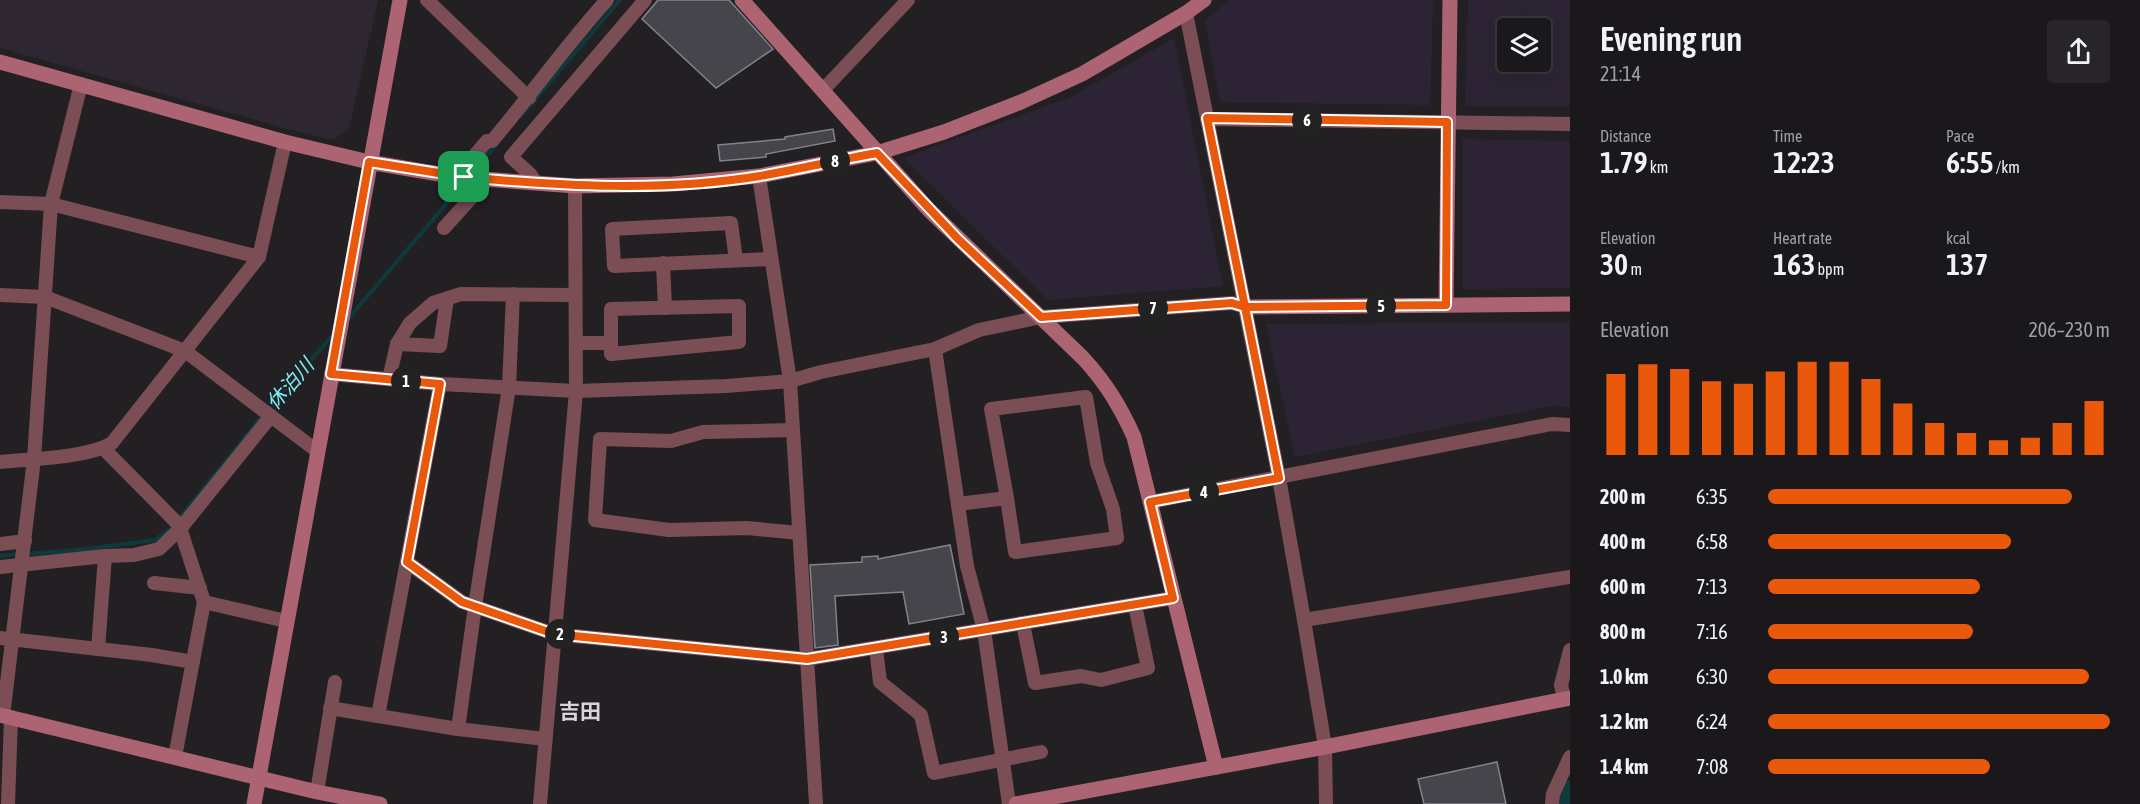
<!DOCTYPE html>
<meta charset="utf-8">
<style>
:root{--surface:#1a181b;--page:#272528;--text:#f1f3f6;--muted:#9fa0a3;--line:#38373a;--accent:#ea580c}
body{margin:0;font-family:"Asap Condensed","Noto Sans JP",sans-serif;background:var(--page);color:var(--text);height:100vh;display:flex;flex-direction:column;font-size:22px;white-space:nowrap}
*{box-sizing:border-box;margin:0}
p{font-size:20px;color:var(--muted)}
.icon{flex:none;width:33px;height:33px;fill:none;stroke:currentColor;stroke-width:2;stroke-linecap:round;stroke-linejoin:round}
.map{position:relative;flex:1;overflow:hidden}
.sheet{display:flex;flex-direction:column;background:var(--surface);width:570px}
.sheet>*{flex:none}
.tools{position:absolute;left:1497px;top:18px;display:grid;gap:12px}
.tools a{display:grid;place-items:center;width:54px;height:54px;border-radius:6px;background:var(--surface);box-shadow:0 6px 24px #0002,0 0 0 2px var(--line);font-size:30px}
.pin{position:absolute;display:grid;place-items:center;width:51px;height:51px;color:#fff;margin:-26px;border-radius:12px;box-shadow:0 3px 9px #0006}
.km{position:absolute;width:30px;height:30px;margin:-15px;border-radius:50%;background:#222;color:#fff;font-size:16px;line-height:30px;text-align:center}
.round{display:grid;place-items:center;flex:none;width:63px;height:63px;border-radius:6px;background:var(--page)}
.summary{display:flex;align-items:center;justify-content:space-between;height:102px;padding:0 30px}
h1{font-size:33px;font-weight:600;line-height:45px}
.figures{display:grid;grid-template-columns:repeat(3,1fr);gap:9px;height:102px;padding:6px 30px}
.figures div{display:grid;align-content:center}
.figures b{font-size:30px;font-weight:600}
.figures small{font-size:16px;font-weight:400}
.figures p{font-size:16px}
.chart{height:168px;padding:12px 30px}
.chart p{display:flex;justify-content:space-between}
.chart svg{width:100%;height:108px;margin-top:6px;stroke:var(--accent);stroke-width:6}
ul{padding:0 30px;list-style:none;font-size:20px}
li{display:grid;grid-template-columns:96px 72px 1fr;align-items:center;height:45px}
li i{height:15px;border-radius:8px;background:var(--accent)}
main{display:flex;flex:1;min-height:0}
.map>svg:first-child{display:block}
.industrial{fill:#2c2434;fill-rule:evenodd}
.built{fill:#2e2731}
.lines{fill:none;stroke-linecap:round;stroke-linejoin:round}
.stream{stroke:#0d3b3d;stroke-width:4}
.river{stroke:#0d3b3d;stroke-width:22}
.building{fill:#45454b;stroke:#828389;stroke-width:1.5}
.street{stroke:#7b4d55;stroke-width:14}
.secondary{stroke:#ad6472;stroke-width:15}
.route-casing{stroke:#fff;stroke-width:12}
.route{stroke:#ea580c;stroke-width:8}
.labels{text-anchor:middle;stroke-width:4.5;stroke-linejoin:round;paint-order:stroke}
.water-label{font-size:20px;font-style:italic;fill:#77f1f8;stroke:#232024}
.quarter-label{font-size:21px;font-weight:bold;fill:#d7d5d8;stroke:#232024}
</style>
<main>
<div class="map">
<svg width="1570" height="804" viewBox="0 0 1570 804">
<rect width="100%" height="100%" fill="#232024"/>
<!-- industrial -->
<g class="industrial">
<polygon points="1230,0 1433,0 1430,105 1220,102 1205,20"/>
<path d="M1468,0H1570V106H1465ZM1508,28H1540V62H1508Z"/>
<polygon points="1174,38 1223,286 1048,300 903,158 1071,97"/>
<polygon points="1463,139 1570,141 1570,288 1463,289"/>
<polygon points="1570,322 1570,408 1556,405 1295,457 1266,324"/>
</g>
<!-- built -->
<polygon class="built" points="0,0 378,0 349,129 333,140 288,129 0,48"/>
<g class="lines">
<!-- stream -->
<g class="stream">
<polyline points="521,116 620,0"/>
<polyline points="471,175 497,144"/>
<polyline points="348,319 464,183"/>
<polyline points="178,520 271,405 333,335"/>
<polyline points="27,554 88,549 155,540 171,528"/>
<polyline points="0,556 20,554"/>
</g>
<!-- river -->
<polyline class="river" points="1565,804 1570,791"/>
</g>
<!-- building -->
<g class="building">
<polygon points="658,0 729,0 773,49 716,88 642,19"/>
<polygon points="833,129 835,141 766,154 766,157 720,161 718,145 785,139 785,137"/>
<polygon points="950,545 964,614 909,624 903,592 835,596 838,645 815,648 810,565 862,562 862,557 878,556 878,559"/>
<polygon points="1497,762 1506,804 1424,804 1418,779"/>
</g>
<g class="lines">
<!-- street -->
<g class="street">
<polyline points="427,0 529,98"/>
<polyline points="1186,13 1279,478 1304,620 1325,747 1326,804"/>
<polyline points="823,90 908,0"/>
<polyline points="1207,119 1570,124"/>
<polyline points="759,176 790,381 816,804"/>
<path d="M456,177L487,141H492C531,95 566,45 607,0"/>
<polyline points="536,183 530,174 511,157 645,0"/>
<polyline points="0,202 51,204 259,257"/>
<polyline points="444,228 488,179"/>
<polyline points="736,260 731,223 612,229 614,266 771,259"/>
<polyline points="663,263 665,308"/>
<polyline points="0,295 45,297 185,351 317,451"/>
<polyline points="576,343 611,343 611,309 739,306 739,342 611,354 611,343"/>
<polyline points="397,344 440,346 447,299"/>
<polyline points="935,349 967,566 984,630 1009,804"/>
<polyline points="331,374 440,384 576,391 726,386 790,381 821,372 935,349 979,330 1041,317 1232,303 1245,307"/>
<polyline points="389,379 397,344 410,323 433,303 461,294 575,295"/>
<polyline points="440,384 378,716 458,729 545,739"/>
<polyline points="793,430 703,432 671,441 600,439 595,520 669,530 747,528 799,533"/>
<polyline points="103,448 179,525 204,602 175,757"/>
<path d="M0,462C30,459 87,458 112,443L259,257L285,142"/>
<polyline points="1150,502 1552,424 1570,425"/>
<polyline points="958,504 1007,498 991,409 1086,397 1097,463 1113,509 1117,538 1015,552 1007,498"/>
<polyline points="0,544 25,541"/>
<polyline points="407,562 462,602 554,634 807,659 1173,598"/>
<polyline points="0,567 105,556 134,555 159,549 180,529 271,416"/>
<polyline points="154,583 200,588"/>
<polyline points="204,602 286,621"/>
<polyline points="1304,620 1570,577"/>
<polyline points="1023,624 1035,683 1081,676 1101,680 1148,668 1135,605"/>
<polyline points="0,638 152,655 193,662"/>
<polyline points="876,648 880,682 921,715 934,773 1041,752"/>
<polyline points="98,649 105,556"/>
<polyline points="1564,699 1561,685 1570,650"/>
<polyline points="330,708 378,716"/>
<polyline points="3,716 34,459 51,204 81,84"/>
<polyline points="458,729 475,606 509,387 513,294"/>
<polyline points="317,792 335,682"/>
<polyline points="8,804 11,717"/>
<polyline points="540,804 576,391 575,186"/>
<polyline points="1552,804 1553,794 1570,757"/>
</g>
<!-- secondary -->
<g class="secondary">
<path d="M742,0L929,210L1083,358C1106,383 1120,406 1134,437L1216,767"/>
<polyline points="0,62 285,142 369,162 456,177 575,186 673,184 759,176 877,153 944,132 1021,102 1082,74 1186,13 1204,0"/>
<polyline points="1446,305 1450,0"/>
<polyline points="1245,307 1570,304"/>
<polyline points="0,715 317,792 380,804"/>
<polyline points="254,804 400,0"/>
<polyline points="1016,804 1325,747 1570,698"/>
</g>
</g>
<g class="lines">
<defs>
<path id="route" d="M464,177L369,162L331,374L440,384L407,562L462,602L554,634L807,659L1173,598L1150,502L1279,478L1245,307L1446,305L1447,122L1207,118L1245,307L1232,303L1041,317L958,239L877,153C838,160 799,169 760,176C663,192 561,186 464,177"/>
</defs>
<!-- route casing -->
<use href="#route" class="route-casing"/>
<!-- route -->
<use href="#route" class="route"/>
</g>
<g class="labels">
<!-- water labels -->
<g class="water-label">
<text transform="translate(290 384) rotate(-49)" y="7">休泊川</text>
</g>
<!-- quarter labels -->
<g class="quarter-label">
<text x="580" y="719">吉田</text>
</g>
</g>
</svg>
<div class="tools">
<a><svg class="icon" aria-label="layers" viewBox="0 0 24 24"><path d="M12 4l9 5-9 5-9-5zM3 14l9 5 9-5"/></svg></a>
</div>
<div class="pin" style="left:464px;top:177px;background:#1e9e55"><svg class="icon" aria-label="arrive" viewBox="0 0 24 24"><path d="M6 21V4h12l-3 4 3 4H6"/></svg></div>
<b class="km" style="left:406px;top:381px">1</b>
<b class="km" style="left:560px;top:634px">2</b>
<b class="km" style="left:944px;top:637px">3</b>
<b class="km" style="left:1204px;top:492px">4</b>
<b class="km" style="left:1381px;top:306px">5</b>
<b class="km" style="left:1307px;top:120px">6</b>
<b class="km" style="left:1153px;top:308px">7</b>
<b class="km" style="left:835px;top:161px">8</b>
</div>
<section class="sheet">
<div class="summary"><div><h1>Evening run</h1><p>21:14</p></div><a class="round"><svg class="icon" aria-label="share" viewBox="0 0 24 24"><path d="M12 15V3M7 8l5-5 5 5M5 13v7h14v-7"/></svg></a></div>
<div class="figures">
<div><p>Distance</p><b>1.79<small> km</small></b></div>
<div><p>Time</p><b>12:23</b></div>
<div><p>Pace</p><b>6:55<small> /km</small></b></div>
</div>
<div class="figures">
<div><p>Elevation</p><b>30<small> m</small></b></div>
<div><p>Heart rate</p><b>163<small> bpm</small></b></div>
<div><p>kcal</p><b>137</b></div>
</div>
<div class="chart"><p><span>Elevation</span>206–230 m</p>
<svg viewBox="0 0 160 44" preserveAspectRatio="none"><path d="M5 44V11M15 44V7M25 44V9M35 44V14M45 44V15M55 44V10M65 44V6M75 44V6M85 44V13M95 44V23M105 44V31M115 44V35M125 44V38M135 44V37M145 44V31M155 44V22"/></svg>
</div>
<ul>
<li><b>200 m</b>6:35<i style="width:89%"></i></li>
<li><b>400 m</b>6:58<i style="width:71%"></i></li>
<li><b>600 m</b>7:13<i style="width:62%"></i></li>
<li><b>800 m</b>7:16<i style="width:60%"></i></li>
<li><b>1.0 km</b>6:30<i style="width:94%"></i></li>
<li><b>1.2 km</b>6:24<i style="width:100%"></i></li>
<li><b>1.4 km</b>7:08<i style="width:65%"></i></li>
</ul>
</section>
</main>
